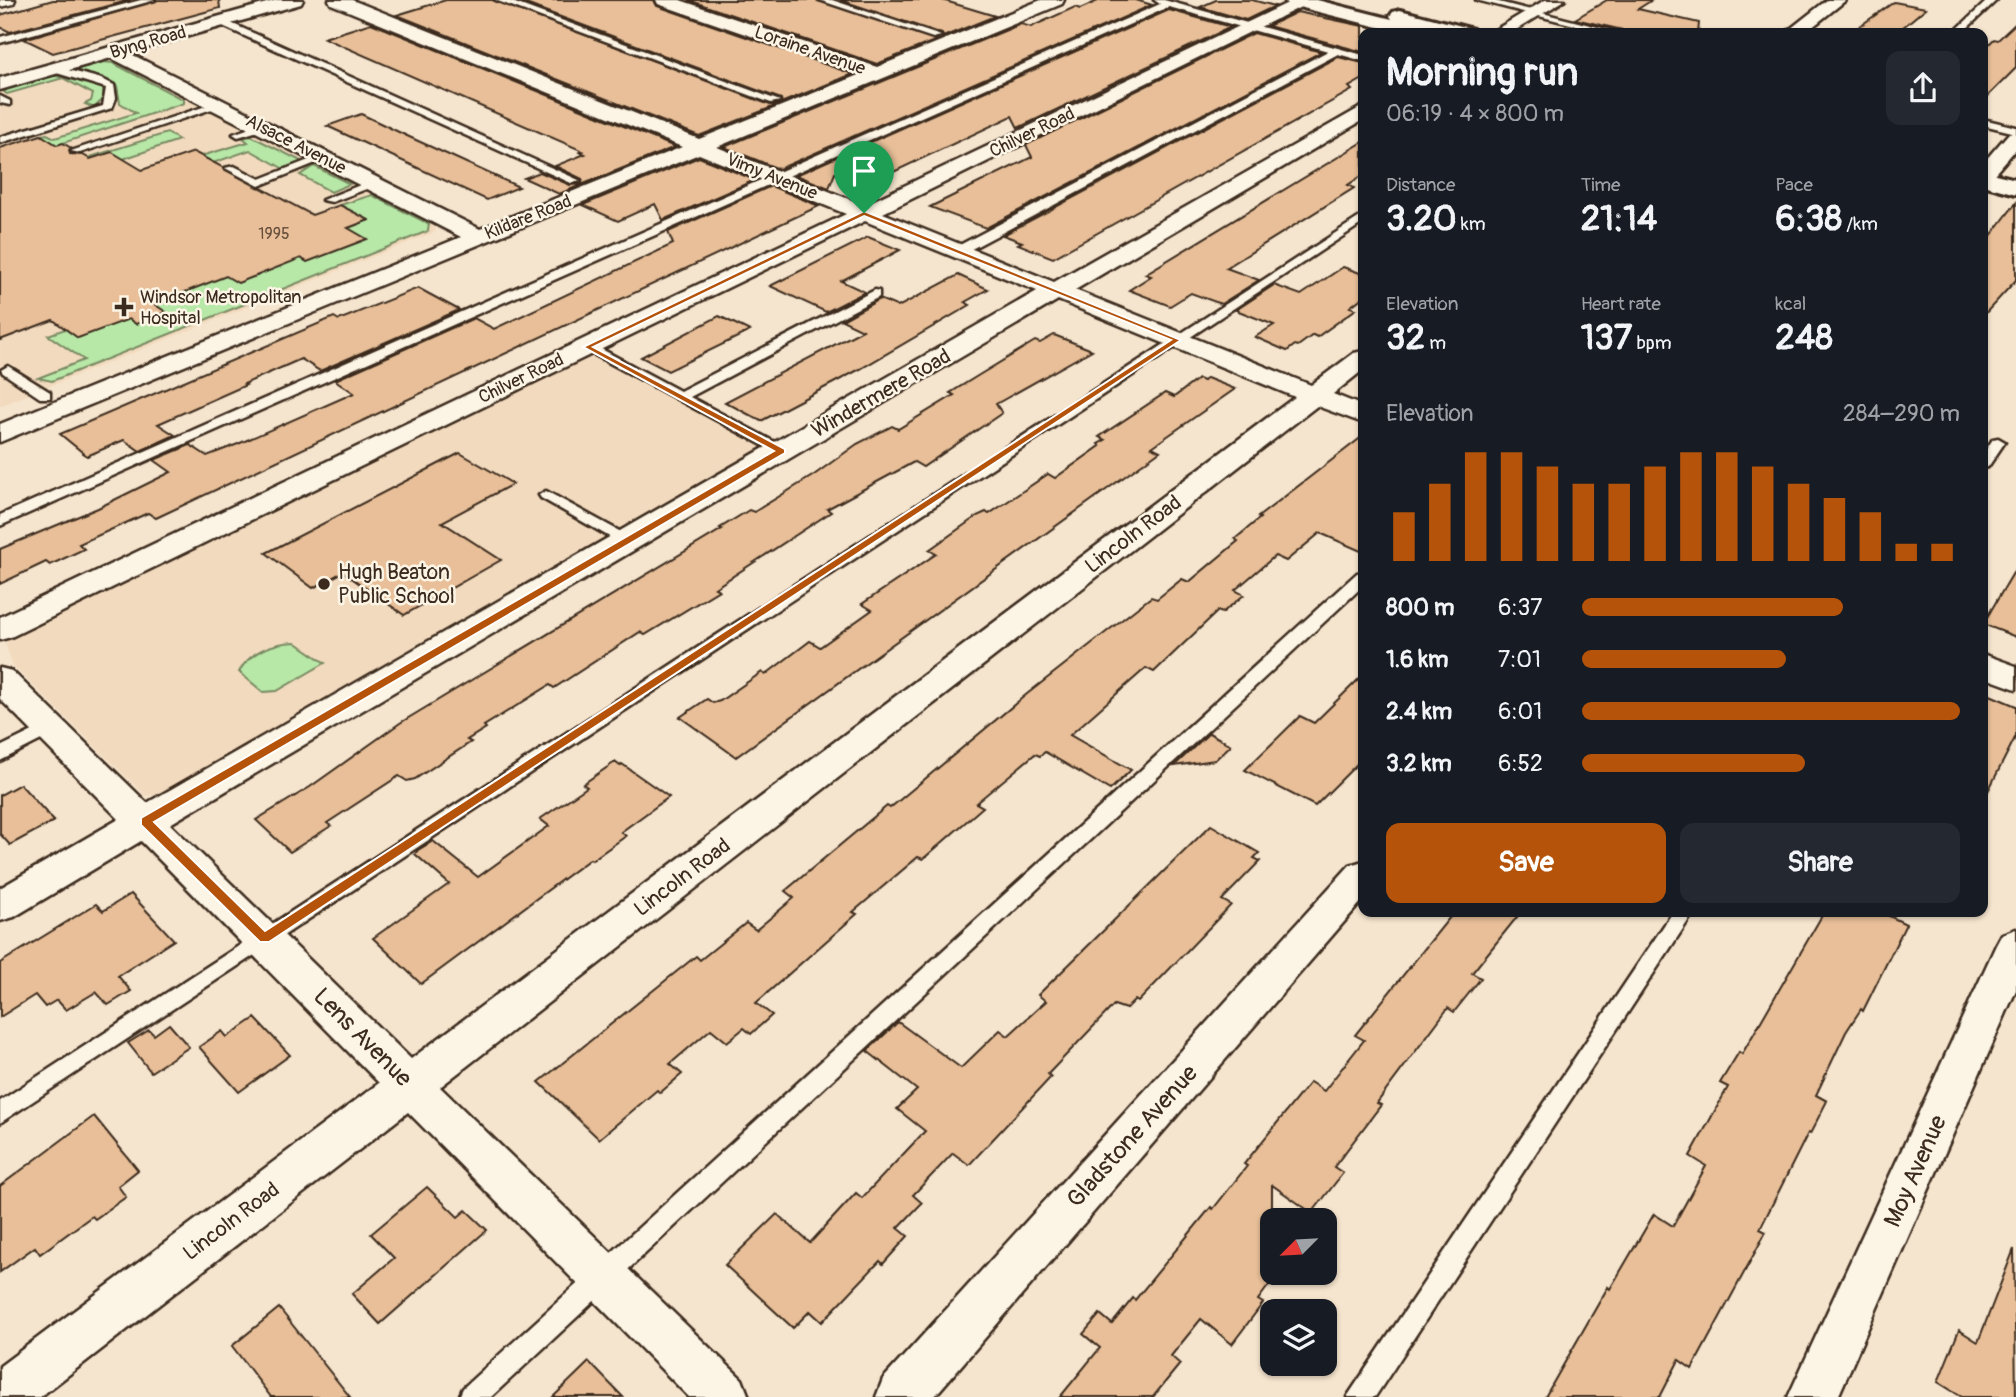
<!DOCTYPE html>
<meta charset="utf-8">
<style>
:root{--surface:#171b24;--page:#242831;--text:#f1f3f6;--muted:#9ea1a6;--accent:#b45309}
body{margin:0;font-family:Pangolin,sans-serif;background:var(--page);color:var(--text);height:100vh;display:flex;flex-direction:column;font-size:26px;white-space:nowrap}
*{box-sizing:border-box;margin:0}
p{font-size:23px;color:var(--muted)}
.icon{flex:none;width:38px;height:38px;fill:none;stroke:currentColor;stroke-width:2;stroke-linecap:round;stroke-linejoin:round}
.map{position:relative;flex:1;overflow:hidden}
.panel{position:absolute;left:1358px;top:28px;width:630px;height:889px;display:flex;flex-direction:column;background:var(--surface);border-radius:14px;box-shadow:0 2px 5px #0004}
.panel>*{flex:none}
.needle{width:46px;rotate:246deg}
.fabs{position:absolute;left:1260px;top:1208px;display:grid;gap:14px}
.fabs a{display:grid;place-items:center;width:77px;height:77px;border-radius:14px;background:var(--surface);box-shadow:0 2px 5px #0004;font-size:35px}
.pin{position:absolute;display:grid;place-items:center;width:60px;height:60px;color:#fff;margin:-72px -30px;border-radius:50% 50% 50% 0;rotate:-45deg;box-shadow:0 0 7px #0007}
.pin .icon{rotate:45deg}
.round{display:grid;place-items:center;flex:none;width:74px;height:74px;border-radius:14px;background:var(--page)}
.overview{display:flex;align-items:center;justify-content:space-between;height:119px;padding:0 28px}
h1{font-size:38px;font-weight:700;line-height:52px}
.stats{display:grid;grid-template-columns:repeat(3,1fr);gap:10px;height:119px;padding:7px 28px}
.stats div{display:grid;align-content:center}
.stats b{font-size:35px;font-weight:700}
.stats small{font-size:19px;font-weight:400}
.stats p{font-size:19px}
.chart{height:196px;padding:14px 28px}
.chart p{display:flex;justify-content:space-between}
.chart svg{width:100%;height:126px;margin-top:7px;stroke:var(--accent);stroke-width:6}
.button{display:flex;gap:14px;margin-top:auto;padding:14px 28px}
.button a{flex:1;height:80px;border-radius:14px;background:var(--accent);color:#fff;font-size:28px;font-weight:700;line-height:80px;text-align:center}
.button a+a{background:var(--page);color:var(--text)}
ul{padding:0 28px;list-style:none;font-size:23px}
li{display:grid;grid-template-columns:112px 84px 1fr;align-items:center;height:52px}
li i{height:18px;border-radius:9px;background:var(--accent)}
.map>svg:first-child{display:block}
.built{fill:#f2dabe}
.green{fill:#b7e8a7;stroke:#798962;stroke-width:2}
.building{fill:#e8bf98;stroke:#3b2a1e;stroke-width:2}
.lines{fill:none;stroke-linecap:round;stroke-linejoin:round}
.service-casing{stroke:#3b2a1e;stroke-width:5}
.minor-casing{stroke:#3b2a1e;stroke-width:5}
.secondary-casing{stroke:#3b2a1e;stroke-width:6}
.service{fill:#fcf5e5;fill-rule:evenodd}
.minor{fill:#fcf5e5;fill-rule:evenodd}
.secondary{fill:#fcf5e5;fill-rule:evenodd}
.route{fill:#b45309;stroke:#fff;stroke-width:2;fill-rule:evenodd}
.poi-dot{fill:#3b2a1e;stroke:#fcf5e5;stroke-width:2.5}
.labels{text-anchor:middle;stroke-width:5;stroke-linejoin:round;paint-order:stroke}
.far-number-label{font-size:16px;fill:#664f3c}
.far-street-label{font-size:18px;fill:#3b2a1e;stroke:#fcf5e5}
.far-poi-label{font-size:18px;fill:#3b2a1e;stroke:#fcf5e5;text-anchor:start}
.street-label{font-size:21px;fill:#3b2a1e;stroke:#fcf5e5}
.poi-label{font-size:21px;fill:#3b2a1e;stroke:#fcf5e5;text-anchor:start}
.near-street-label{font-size:24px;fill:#3b2a1e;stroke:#fcf5e5}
</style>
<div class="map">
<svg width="2016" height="1397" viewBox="0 0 2016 1397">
<rect width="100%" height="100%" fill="#f6e5ce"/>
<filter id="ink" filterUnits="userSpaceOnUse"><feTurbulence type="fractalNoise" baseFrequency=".0143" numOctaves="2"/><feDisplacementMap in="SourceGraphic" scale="14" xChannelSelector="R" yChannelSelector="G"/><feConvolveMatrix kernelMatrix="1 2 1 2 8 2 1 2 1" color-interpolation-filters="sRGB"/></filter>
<g filter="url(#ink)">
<!-- built -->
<g class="built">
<polygon points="113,61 436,223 435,232 0,406 0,88 92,62"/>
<polygon points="590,354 768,449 180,791 146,796 13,666 5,643 36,622"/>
</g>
<!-- green -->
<g class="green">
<polygon points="103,62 113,63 184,100 184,103 57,145 41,135 47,134 55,138 136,113 120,103 117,86 112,82 71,71"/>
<polygon points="50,75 98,84 103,87 103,99 94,108 85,104 91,101 93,94 63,78 7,94 4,92 13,84"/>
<polygon points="167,133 179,140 123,159 87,158"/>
<polygon points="251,136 303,162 284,169 250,150 213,163 201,156 248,142 243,138"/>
<polygon points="314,166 350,184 331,192 300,175"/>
<polygon points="372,195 429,224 428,231 52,381 38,378 84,360 48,335 65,329 78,338 128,319 136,324 165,312 154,304 226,276 238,283 285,264 290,252 307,262 366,239 348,228 369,220 340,205"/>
<path d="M295,642L325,663L277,691L263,692L239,672C250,651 273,643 295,642Z"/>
</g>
<!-- building -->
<g class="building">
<polygon points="53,0 131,0 10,32 0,27 0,15"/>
<polygon points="158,0 219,0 220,8 53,53 24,39"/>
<polygon points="446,0 493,0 770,105 780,104 699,136 397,15"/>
<polygon points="515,0 654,0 657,6 853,74 781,103 781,99"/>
<polygon points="688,0 816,0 937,40 877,64"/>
<polygon points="840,0 942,0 995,16 943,37 942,34"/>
<polygon points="1100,0 1136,0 1152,5 779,169 724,147 1021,24 1031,27 1075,7 1080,9"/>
<polygon points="1216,0 1252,0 1275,6 1246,20 1200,7"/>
<polygon points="1607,0 1652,0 1638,9 1699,23 1698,33 1624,33 1622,30 1575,19"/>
<polygon points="1894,2 1926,8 1896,33 1850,33"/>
<polygon points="1169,10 1231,27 1018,128 1012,116 866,185 835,173 829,188 796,175"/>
<polygon points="1297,12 1363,26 1363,52 1268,26"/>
<polygon points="371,23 675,147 559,194 524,178 540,172 570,185 582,184 582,179 555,166 585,154 580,152 583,151 324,38"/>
<polygon points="2016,23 2016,68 1983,101 1983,50 1994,39 1998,40"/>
<polygon points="1254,33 1321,52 986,228 930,207 1032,157 1026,145"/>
<polygon points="1338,57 1363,63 1363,79 1349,87 1352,90 1053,258 1018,244 1022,242 1003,235"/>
<polygon points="361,114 405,135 519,187 487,200 327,126"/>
<polygon points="41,135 57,145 63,143 71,148 69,150 70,154 83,155 90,159 112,152 142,170 194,152 312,215 340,205 369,220 348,228 367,239 307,262 301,258 238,283 226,276 154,304 166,312 136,324 129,319 78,338 53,320 0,340 0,148"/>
<polygon points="1363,142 1363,175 1348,185 1354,188 1226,268 1259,280 1221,304 1191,293 1170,306 1129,290 1151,276 1145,274"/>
<polygon points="699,157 755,180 663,220 655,204 618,221 583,205"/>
<polygon points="771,186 819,206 156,518 148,513 79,544 84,549 50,565 46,562 0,584 0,549 98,508 171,472 154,460 190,445 207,456 238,444 354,393 335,380 474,318 494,329 673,244 668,232"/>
<polygon points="2016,203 2016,280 1983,316 1983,246"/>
<polygon points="868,237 900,250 841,281 865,292 826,312 770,286"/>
<polygon points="1343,267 1363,274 1363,297 1350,307 1356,309 1317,337 1313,335 1298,346 1295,345 1287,351 1255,337 1274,325 1236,310 1274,285 1301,295"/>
<polygon points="958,275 988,289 965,302 970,305 862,368 761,421 725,402 863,330 842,320 880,299 898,307"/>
<polygon points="418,288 459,310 320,371 301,359 244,384 246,385 158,424 175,435 140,451 124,440 87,456 60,434 334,317 339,320"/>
<polygon points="719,316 750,331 668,371 641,357"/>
<polygon points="1054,335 1092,350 996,404 1002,413 923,467 914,462 827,509 831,512 715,588 719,590 645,635 640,632 554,688 550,685 484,726 486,728 467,740 471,742 415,779 407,781 399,776 327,823 331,826 290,852 256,820 310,787 400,723 722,529 720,528 749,510 754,512 814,475 857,444 892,426 898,429 954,395 950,393 979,375 1035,341 1040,343"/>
<polygon points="1207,378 1235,389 1152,447 1160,451 736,757 680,717 707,699 713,703 720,701 762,672 765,675 810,641 820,647 872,610 862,604 936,554 929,550 977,516 986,512 989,514 1048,474 1055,478 1100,446 1098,444 1105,440 1099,437 1165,393 1174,397 1198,379 1203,381"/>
<polygon points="1363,436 1363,552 1320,533 1286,561 1275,556 1235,590 1244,595 1222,613 1218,611 1154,672 1146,668 1070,735 1131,770 1110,790 1045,752 1040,756 1035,754 976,803 983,807 923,859 918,857 853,912 857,914 756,1003 772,1015 751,1034 744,1028 727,1042 711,1029 670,1064 682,1074 660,1093 657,1090 599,1139 539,1082 696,956 700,960 746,923 756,930 794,898 785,891 887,806 890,808 1027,694 1151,597 1157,599 1182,579 1189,582 1238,541 1235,539 1260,518 1258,517"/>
<polygon points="460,453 513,484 442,522 501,560 404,615 343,572 313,588 266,553"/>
<polygon points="2016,568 2016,637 1983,624"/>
<polygon points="1363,675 1363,758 1315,806 1245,770 1300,716 1314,723"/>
<polygon points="1983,692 2016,706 2016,736 1983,801"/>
<polygon points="1209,733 1231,745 1215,760 1174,766"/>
<polygon points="615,762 620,766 622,764 669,797 621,832 626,836 592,860 590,859 421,984 373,938 449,884 415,854 418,850 433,841 478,877 549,826 540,819 587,787 583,784"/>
<polygon points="20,784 54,821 10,845 0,834 0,795"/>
<polygon points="1211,825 1259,853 1254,858 1260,861 1222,900 1231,905 1138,1002 1135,1000 1126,1009 1114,1005 1048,1074 1051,1077 969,1165 953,1153 913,1195 922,1203 898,1228 908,1236 883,1264 880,1261 822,1322 810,1311 793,1328 725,1265 777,1214 810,1243 856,1193 862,1198 925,1131 897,1109 917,1090 867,1051 898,1022 961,1068 1000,1030 1008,1036 1046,1001 1038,995"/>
<polygon points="131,894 174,940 118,976 131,991 108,1005 96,992 66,1010 57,1000 45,1007 35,995 0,1017 0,963 96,904 103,911"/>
<polygon points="1454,912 1521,912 1472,973 1481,978 1454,1012 1448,1008 1377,1103 1381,1105 1334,1167 1343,1173 1312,1213 1272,1185 1272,1281 1258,1300 1263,1303 1232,1344 1201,1319 1171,1356 1180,1364 1153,1397 1060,1397 1100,1348 1083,1334 1100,1314 1112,1324 1133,1298 1135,1300 1211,1207 1213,1209 1247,1166 1244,1164 1310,1082 1324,1091 1364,1040 1355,1035"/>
<polygon points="1824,912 1881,912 1906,924 1863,1011 1861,1009 1846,1032 1816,1095 1827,1101 1810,1134 1808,1133 1760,1229 1766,1232 1692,1369 1679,1360 1660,1397 1545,1397 1608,1287 1610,1289 1654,1214 1673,1226 1706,1166 1690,1156 1728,1087 1720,1083 1739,1052 1742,1054"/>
<polygon points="255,1018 290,1055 239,1092 199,1047 222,1031 227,1037"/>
<polygon points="169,1024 189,1047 151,1072 128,1043 149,1030 154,1035"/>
<polygon points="94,1116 138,1170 118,1186 126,1197 95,1219 92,1216 40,1254 35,1247 0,1272 0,1186"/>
<polygon points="427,1187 458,1217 466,1210 487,1230 380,1324 352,1294 394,1258 371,1234"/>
<polygon points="2014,1249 2016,1397 1962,1397 1938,1382 1959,1330 1978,1342"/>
<polygon points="279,1308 350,1397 271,1397 232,1346"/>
<polygon points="589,1362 623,1397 553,1397"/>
</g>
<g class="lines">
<defs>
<g id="service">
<polygon points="141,0 155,0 0,43 0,37"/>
<polygon points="495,0 507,0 780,101 771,103"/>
<polygon points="819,0 832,0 941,36 933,38"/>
<polygon points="1154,0 1164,0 1363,55 1363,61 1338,54 962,254 954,254 954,248 1328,51 1169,7 0,526 0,515 1160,4"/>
<polygon points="1476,0 1491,0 1621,33 1606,33"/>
<polygon points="1988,0 1997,0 1962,33 1953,33"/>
<polygon points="216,19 222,19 581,181 571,183 216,23"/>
<polygon points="53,66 102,79 114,85 116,98 112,108 0,143 0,137 103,106 106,88 50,71 48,69"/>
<polygon points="0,96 10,101 10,105 0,103"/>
<polygon points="215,103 224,105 80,153 71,151"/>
<polygon points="1983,119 2016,127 2016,133 1983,125"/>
<polygon points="261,124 266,127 265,129 238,137 233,134"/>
<polygon points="319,156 328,158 259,186 225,168 234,166 260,179"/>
<polygon points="373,180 379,183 377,185 332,202 322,200"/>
<polygon points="1363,215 1363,223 0,1123 0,1101"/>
<polygon points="875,290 879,291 879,297 690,397 786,448 788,451 786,454 781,455 580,347 582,344 592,344 680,391"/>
<polygon points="8,366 50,392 50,398 40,398 3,373 1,370"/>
<polygon points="1998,438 2005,442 1988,467 1983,468 1983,454 1993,439"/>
<polygon points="546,491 632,538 635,541 632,544 622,544 541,498 539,495"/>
<polygon points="1363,572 1363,586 491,1397 459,1397 463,1388 1357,573"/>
<polygon points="49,723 55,725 58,729 55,733 0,761 0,747"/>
<polygon points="1673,912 1694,912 1375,1397 1347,1397"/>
</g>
<g id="minor">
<polygon points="0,0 15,0 13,4 0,7"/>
<path d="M277,0H303L301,4L129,53L480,229L682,147L331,4L329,0H352L699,139L861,74L658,4L656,0H680L877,67L1041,0H1064L1062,4L717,147L864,205L1294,0H1315L883,213L1054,282L1363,106V120L1075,290L1311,385L1354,353L1363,351V370L1333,394L1363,406V423L1317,406L440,1087L742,1379L749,1397H689L408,1112L40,1397H0V1366L379,1083L141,841L14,917L0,921V888L119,819L0,699V668L12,671L147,803L1037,291L865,221L11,637L0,640V617L846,214L699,154L0,442V424L461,237L111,58L0,90V78ZM1058,300L1295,397L411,1059L170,824Z"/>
<polygon points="1545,0 1565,0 1511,33 1490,33"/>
<polygon points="1827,0 1846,0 1805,33 1785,33"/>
<polygon points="2016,131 2016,149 1990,179 1983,181 1983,163 2009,133"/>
<polygon points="1983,654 2016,666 2016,689 1983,677"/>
<polygon points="1363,861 1363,900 934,1397 876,1397 883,1379 1350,865"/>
<polygon points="2016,929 2016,990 1838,1397 1788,1397 1996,945 2002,934"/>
</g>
<g id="secondary">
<polygon points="1284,0 1317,0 1392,19 1390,16 1393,12 1400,10 1473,29 1476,33 1433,31 1435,33 1402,33 1287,4"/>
<polygon points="1983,171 2016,179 2016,194 1983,185"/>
</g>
</defs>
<!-- service casing -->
<use href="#service" class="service-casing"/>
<!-- minor casing -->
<use href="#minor" class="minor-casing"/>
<!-- secondary casing -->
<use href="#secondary" class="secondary-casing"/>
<!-- service -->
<use href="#service" class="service"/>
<!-- minor -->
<use href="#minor" class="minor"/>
<!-- secondary -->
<use href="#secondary" class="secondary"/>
</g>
</g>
<!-- route -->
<path class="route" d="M864,211L1181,340L269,942H260L141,825V818L774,451L583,347ZM864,216L1171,340L265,931L154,822L785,453V449L593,347Z"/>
<!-- markers -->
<g class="poi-dot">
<path d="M120.5 296.5h7v7h7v7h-7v7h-7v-7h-7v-7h7z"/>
<circle cx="324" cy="584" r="7"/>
</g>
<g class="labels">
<!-- far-number labels -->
<g class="far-number-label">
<text x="274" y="239">1995</text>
</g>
<!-- far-street labels -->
<g class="far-street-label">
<text transform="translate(148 42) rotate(-16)" y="6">Byng Road</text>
<text transform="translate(810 50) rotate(19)" y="6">Loraine Avenue</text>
<text transform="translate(1032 132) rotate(-26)" y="6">Chilver Road</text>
<text transform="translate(296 144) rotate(27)" y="6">Alsace Avenue</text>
<text transform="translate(772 176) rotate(22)" y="6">Vimy Avenue</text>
<text transform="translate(528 217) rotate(-22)" y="6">Kildare Road</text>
<text transform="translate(521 378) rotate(-26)" y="6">Chilver Road</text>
</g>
<!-- far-poi labels -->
<g class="far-poi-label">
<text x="140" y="303">Windsor Metropolitan<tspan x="140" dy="21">Hospital</tspan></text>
</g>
<!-- street labels -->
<g class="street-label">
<text transform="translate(881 393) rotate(-30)" y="7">Windermere Road</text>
<text transform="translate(1133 534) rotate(-37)" y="7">Lincoln Road</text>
<text transform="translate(682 877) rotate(-37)" y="7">Lincoln Road</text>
<text transform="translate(231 1221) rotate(-37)" y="7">Lincoln Road</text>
</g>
<!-- poi labels -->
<g class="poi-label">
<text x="338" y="579">Hugh Beaton<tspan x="338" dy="24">Public School</tspan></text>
</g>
<!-- near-street labels -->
<g class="near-street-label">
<text transform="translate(363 1037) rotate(45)" y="8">Lens Avenue</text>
<text transform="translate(1132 1136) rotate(-48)" y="8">Gladstone Avenue</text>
<text transform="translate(1915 1171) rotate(-66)" y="8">Moy Avenue</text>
</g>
</g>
</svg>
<div class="fabs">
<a><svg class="needle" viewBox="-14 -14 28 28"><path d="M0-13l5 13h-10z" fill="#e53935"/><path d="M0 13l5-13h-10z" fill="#9ea1a6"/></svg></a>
<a><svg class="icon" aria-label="layers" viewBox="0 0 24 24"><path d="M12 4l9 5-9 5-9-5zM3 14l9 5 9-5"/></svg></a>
</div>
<div class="pin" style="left:864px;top:213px;background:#1e9e55"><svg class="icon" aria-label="arrive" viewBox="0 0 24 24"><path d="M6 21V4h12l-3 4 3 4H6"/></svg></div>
<section class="panel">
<div class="overview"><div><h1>Morning run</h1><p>06:19 · 4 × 800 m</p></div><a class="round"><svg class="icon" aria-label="share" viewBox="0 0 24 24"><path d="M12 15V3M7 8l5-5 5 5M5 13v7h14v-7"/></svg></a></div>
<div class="stats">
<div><p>Distance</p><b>3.20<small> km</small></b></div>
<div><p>Time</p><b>21:14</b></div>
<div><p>Pace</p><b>6:38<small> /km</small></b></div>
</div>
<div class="stats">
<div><p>Elevation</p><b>32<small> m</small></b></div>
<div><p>Heart rate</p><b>137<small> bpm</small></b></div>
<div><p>kcal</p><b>248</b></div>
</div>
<div class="chart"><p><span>Elevation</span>284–290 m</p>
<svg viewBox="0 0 160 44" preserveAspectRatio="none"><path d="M5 44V27M15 44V17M25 44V6M35 44V6M45 44V11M55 44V17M65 44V17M75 44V11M85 44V6M95 44V6M105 44V11M115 44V17M125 44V22M135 44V27M145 44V38M155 44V38"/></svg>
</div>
<ul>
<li><b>800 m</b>6:37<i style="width:69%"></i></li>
<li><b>1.6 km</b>7:01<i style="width:54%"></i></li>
<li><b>2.4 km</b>6:01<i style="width:100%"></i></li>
<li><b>3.2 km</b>6:52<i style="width:59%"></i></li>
</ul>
<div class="button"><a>Save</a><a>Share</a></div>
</section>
</div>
